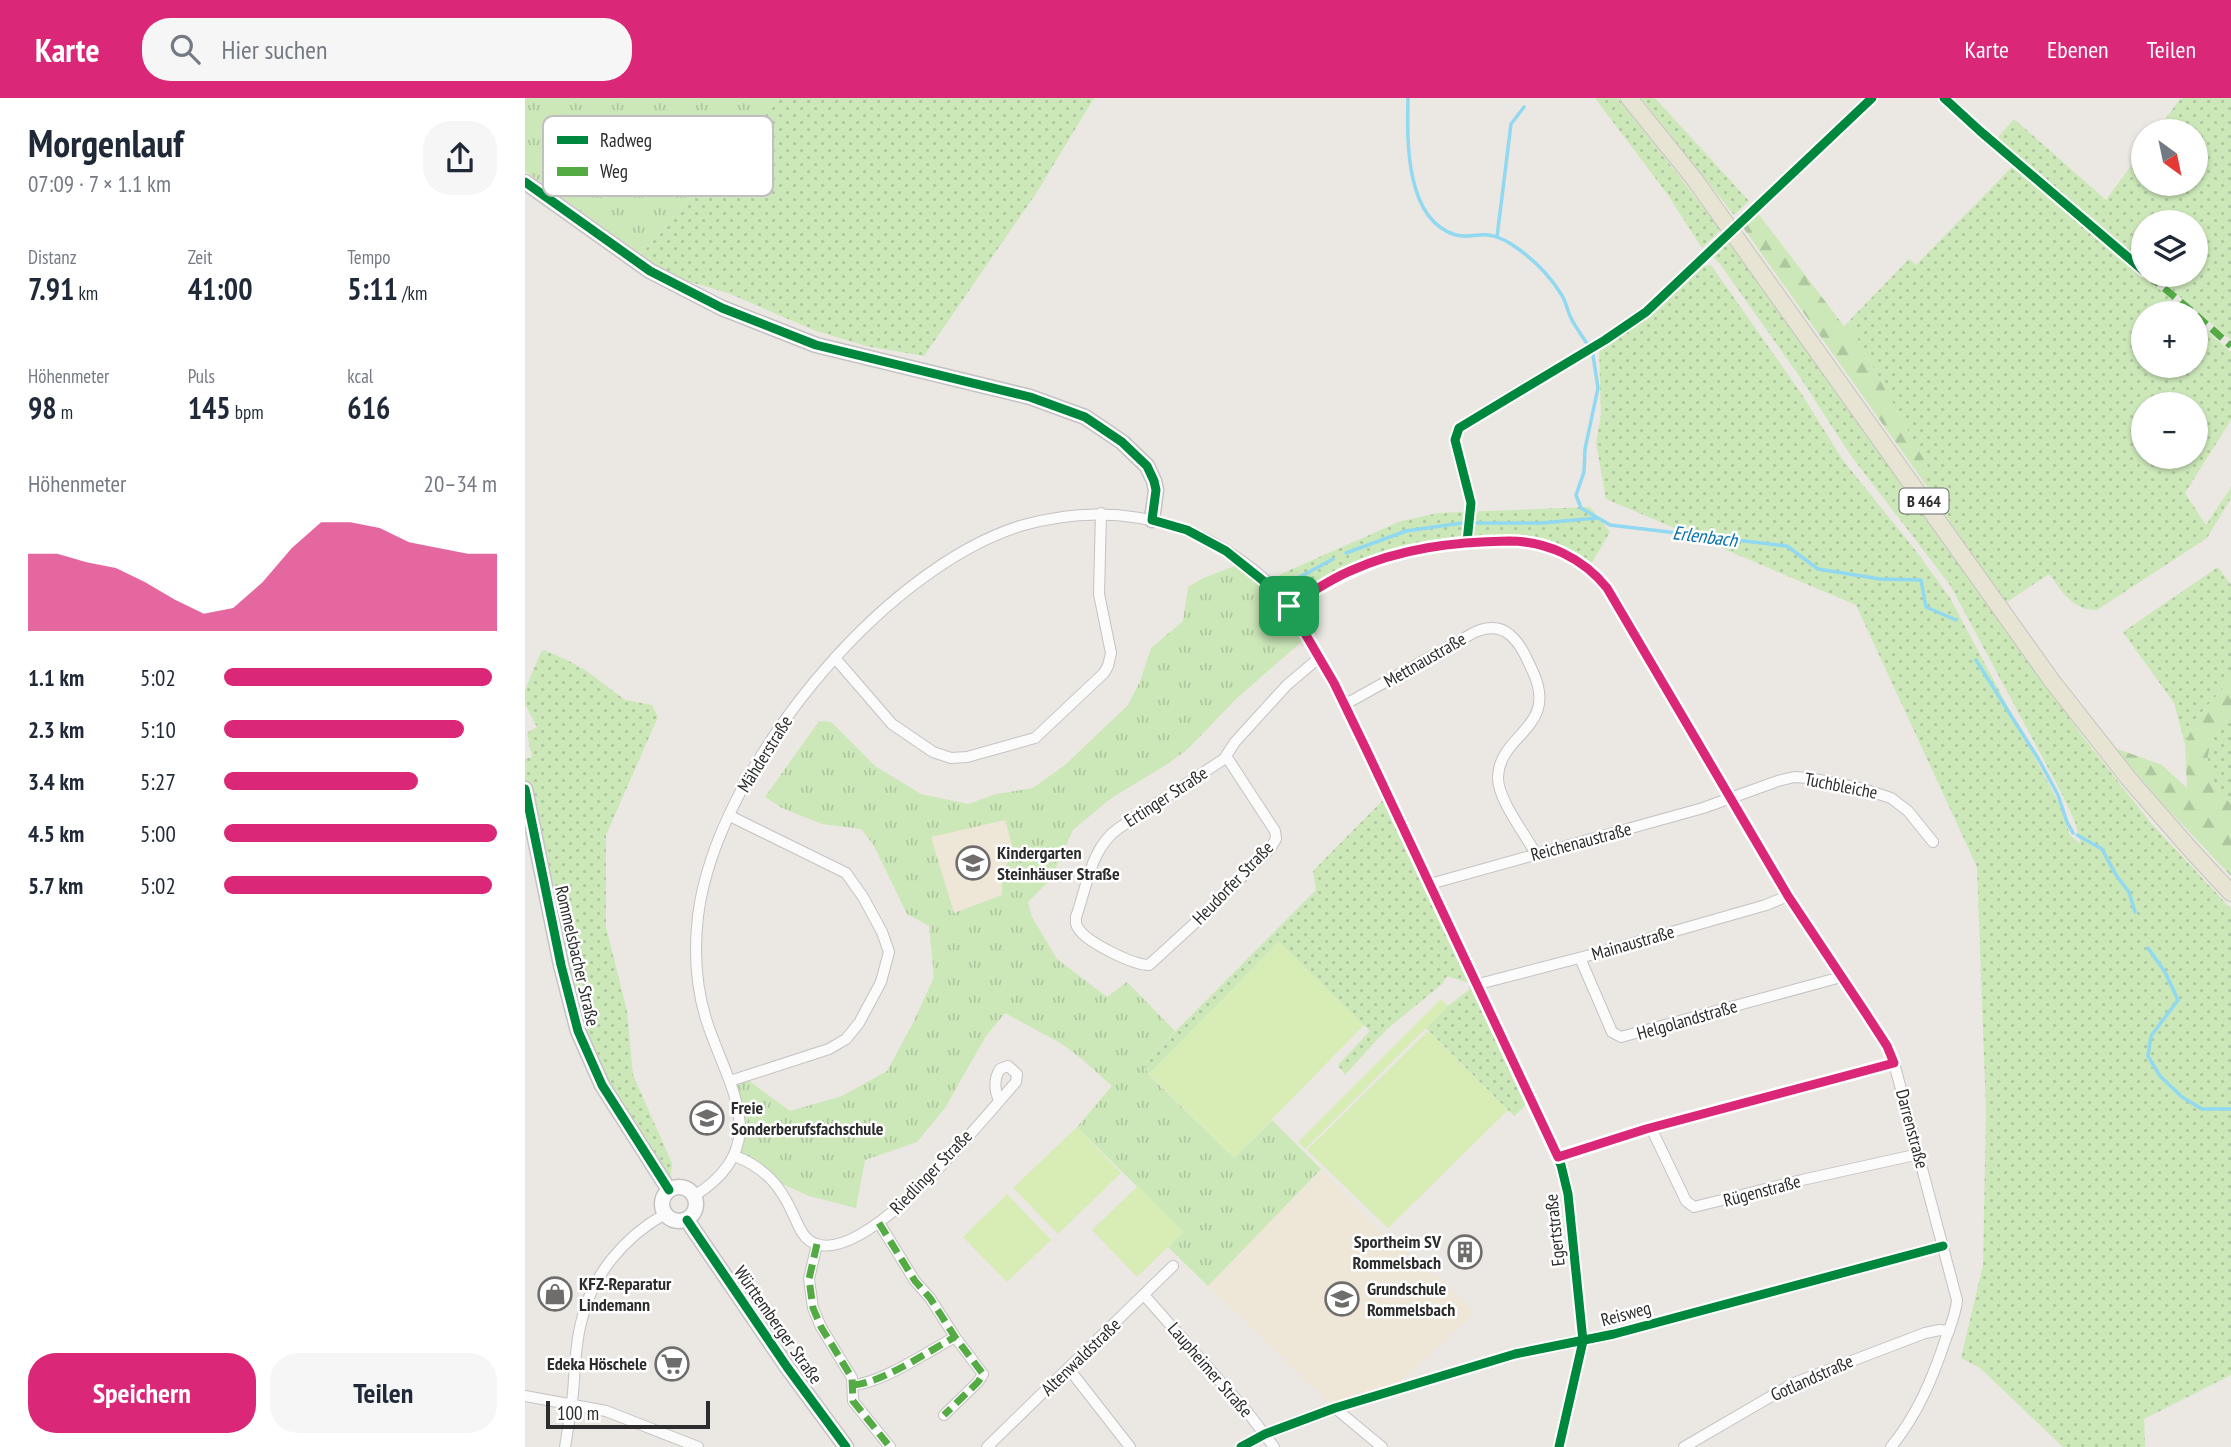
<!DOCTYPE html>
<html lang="de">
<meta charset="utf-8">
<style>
:root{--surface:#fff;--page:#f6f6f7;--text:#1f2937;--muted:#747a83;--accent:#db2777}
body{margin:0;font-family:"PT Sans Narrow",sans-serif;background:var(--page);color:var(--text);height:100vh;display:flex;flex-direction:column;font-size:26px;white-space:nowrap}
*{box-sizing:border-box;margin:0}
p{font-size:23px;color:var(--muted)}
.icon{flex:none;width:38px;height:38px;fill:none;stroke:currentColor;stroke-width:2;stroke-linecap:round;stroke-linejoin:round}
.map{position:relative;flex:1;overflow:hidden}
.drawer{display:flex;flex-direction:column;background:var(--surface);width:525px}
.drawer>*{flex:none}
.needle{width:46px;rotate:147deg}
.fabs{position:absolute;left:1606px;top:21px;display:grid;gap:14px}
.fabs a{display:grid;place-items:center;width:77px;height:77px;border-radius:50%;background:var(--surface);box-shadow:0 2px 5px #0004;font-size:35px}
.scale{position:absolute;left:21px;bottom:18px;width:164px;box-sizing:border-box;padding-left:7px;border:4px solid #2c2c2c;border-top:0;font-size:19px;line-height:24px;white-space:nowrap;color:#2c2c2c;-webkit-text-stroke:5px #fff;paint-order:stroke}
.pin{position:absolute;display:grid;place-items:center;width:60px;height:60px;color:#fff;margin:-30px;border-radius:14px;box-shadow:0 4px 10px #0006}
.round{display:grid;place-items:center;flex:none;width:74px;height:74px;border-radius:28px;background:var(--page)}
.headline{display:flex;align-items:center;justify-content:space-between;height:119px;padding:0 28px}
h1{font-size:38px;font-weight:600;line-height:52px}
.figures{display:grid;grid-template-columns:repeat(3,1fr);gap:10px;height:119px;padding:7px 28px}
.figures div{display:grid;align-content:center}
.figures b{font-size:30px;font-weight:600}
.figures small{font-size:19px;font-weight:400}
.figures p{font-size:19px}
.chart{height:196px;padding:14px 28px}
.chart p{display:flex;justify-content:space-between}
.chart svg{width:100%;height:126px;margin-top:7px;fill:var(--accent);opacity:.7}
.cta{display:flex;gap:14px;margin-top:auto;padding:14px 28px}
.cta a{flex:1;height:80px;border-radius:28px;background:var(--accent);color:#fff;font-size:28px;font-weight:600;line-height:80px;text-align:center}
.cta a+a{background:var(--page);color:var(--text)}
ul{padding:0 28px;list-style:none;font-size:23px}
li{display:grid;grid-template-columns:112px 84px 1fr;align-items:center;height:52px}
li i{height:18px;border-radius:9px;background:var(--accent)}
header{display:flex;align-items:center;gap:42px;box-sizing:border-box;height:98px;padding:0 35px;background:var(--accent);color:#fff}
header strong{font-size:33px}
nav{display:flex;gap:38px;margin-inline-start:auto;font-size:24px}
.search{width:490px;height:63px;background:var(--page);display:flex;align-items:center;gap:18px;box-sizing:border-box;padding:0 24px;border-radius:28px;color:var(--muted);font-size:26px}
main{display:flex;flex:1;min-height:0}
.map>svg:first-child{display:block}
.education{fill:#eee6d6}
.grass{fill:url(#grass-dots);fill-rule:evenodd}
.forest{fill:url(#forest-firs)}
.park{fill:url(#park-tufts);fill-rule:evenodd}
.pitch{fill:#d8ecb6}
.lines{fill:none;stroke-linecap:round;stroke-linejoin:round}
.stream{stroke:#91d8f1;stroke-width:3.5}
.street-casing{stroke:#c4c3c3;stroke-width:12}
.secondary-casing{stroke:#c4c3c3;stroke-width:17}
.primary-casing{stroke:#c6c4c2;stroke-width:18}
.street{stroke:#fcfbfb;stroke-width:10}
.secondary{stroke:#fcfbfb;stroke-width:14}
.primary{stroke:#e8e4d4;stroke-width:16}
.quiet{stroke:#54ab44;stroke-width:7;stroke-dasharray:14 7;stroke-linecap:butt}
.cycleway-casing{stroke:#fff;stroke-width:13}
.cycleway{stroke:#00873e;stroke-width:9}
.route-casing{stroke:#fff;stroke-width:14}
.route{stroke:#db2777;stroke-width:9}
.labels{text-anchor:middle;stroke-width:5;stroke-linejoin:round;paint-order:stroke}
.shield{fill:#fff;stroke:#6b6b6b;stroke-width:2}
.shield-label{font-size:16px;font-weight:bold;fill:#2c2c2c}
.street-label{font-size:18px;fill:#2c2c2c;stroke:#fff}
.poi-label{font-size:18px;font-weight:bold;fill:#2c2c2c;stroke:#fff;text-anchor:start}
.water-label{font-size:19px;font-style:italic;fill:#0370aa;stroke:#fff}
.key{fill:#fff;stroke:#c0c0c0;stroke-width:2}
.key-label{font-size:19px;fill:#2c2c2c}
</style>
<header>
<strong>Karte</strong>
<div class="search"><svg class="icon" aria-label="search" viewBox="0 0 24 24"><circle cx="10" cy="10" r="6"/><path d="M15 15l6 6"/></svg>Hier suchen</div>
<nav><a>Karte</a><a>Ebenen</a><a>Teilen</a></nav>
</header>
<main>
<section class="drawer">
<div class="headline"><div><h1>Morgenlauf</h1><p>07:09 · 7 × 1.1 km</p></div><a class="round"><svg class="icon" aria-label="share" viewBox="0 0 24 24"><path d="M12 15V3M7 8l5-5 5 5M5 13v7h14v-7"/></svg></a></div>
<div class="figures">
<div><p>Distanz</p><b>7.91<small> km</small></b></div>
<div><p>Zeit</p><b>41:00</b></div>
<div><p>Tempo</p><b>5:11<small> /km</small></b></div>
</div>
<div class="figures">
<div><p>Höhenmeter</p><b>98<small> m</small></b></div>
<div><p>Puls</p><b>145<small> bpm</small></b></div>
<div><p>kcal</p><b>616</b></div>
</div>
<div class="chart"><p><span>Höhenmeter</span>20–34 m</p>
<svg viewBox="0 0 160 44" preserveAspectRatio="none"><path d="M0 44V17L10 17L20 20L30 22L40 27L50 33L60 38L70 36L80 27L90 15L100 6L110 6L120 8L130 13L140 15L150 17L160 17V44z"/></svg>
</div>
<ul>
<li><b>1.1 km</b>5:02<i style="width:98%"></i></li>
<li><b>2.3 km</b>5:10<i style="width:88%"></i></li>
<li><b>3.4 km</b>5:27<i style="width:71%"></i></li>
<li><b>4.5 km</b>5:00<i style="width:100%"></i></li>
<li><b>5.7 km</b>5:02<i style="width:98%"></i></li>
</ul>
<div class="cta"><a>Speichern</a><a>Teilen</a></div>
</section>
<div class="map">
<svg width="1706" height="1349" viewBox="0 0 1706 1349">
<defs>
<pattern id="grass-dots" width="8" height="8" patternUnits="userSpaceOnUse" patternTransform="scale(1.75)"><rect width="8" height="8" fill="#cce8b9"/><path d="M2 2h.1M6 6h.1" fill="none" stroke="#afc79f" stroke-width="1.8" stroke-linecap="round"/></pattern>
<pattern id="forest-firs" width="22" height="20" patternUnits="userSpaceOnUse" patternTransform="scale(1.75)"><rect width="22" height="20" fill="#cce8b9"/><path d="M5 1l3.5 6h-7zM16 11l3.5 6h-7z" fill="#afc79f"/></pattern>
<pattern id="park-tufts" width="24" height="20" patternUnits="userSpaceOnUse" patternTransform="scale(1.75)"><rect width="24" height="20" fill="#cce8b9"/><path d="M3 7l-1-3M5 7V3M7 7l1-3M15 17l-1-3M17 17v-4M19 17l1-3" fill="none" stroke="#afc79f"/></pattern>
</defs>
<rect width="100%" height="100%" fill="#ebe7e2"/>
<!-- education -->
<g class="education">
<polygon points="480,722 488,751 477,778 477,797 429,815 405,739"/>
<polygon points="796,1071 864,1143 902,1167 950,1215 866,1292 810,1310 683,1188"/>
</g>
<!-- grass -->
<g class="grass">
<polygon points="254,0 569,0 512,94 399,258 341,248 291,233 203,195 125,172 111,162"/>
<polygon points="1070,0 1093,0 1196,132 1177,150 1143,97"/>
<polygon points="1116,0 1130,0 1224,103 1209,117"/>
<polygon points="1656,0 1706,0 1706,242 1629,177 1671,177 1671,124 1619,124 1619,168 1470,43 1489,21 1581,102 1619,50 1619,86 1671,86 1671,33 1631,33"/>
<path d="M1490,66L1662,215H1619V268H1671V224L1706,254V322L1660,395L1681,427L1706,389V400L1682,440L1572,512C1548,513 1537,493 1524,476L1479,506L1396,380L1404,371L1323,224L1384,161L1391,167ZM1619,306H1671V359H1619Z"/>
<polygon points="1203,142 1558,639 1625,724 1706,811 1706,1277 1619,1321 1620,1349 1538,1349 1455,1270 1436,1260 1458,1167 1461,1013 1452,769 1331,507 1081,401 1071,345 1076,317 1074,249 1114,225 1173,168 1186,167 1276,295 1317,361 1391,453 1425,500 1535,707 1545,737 1556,746 1550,724 1536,694 1425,487 1324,355 1275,279 1195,166 1187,158"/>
<polygon points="1065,409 1085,434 1063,471 1016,447 942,444 847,463 764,508 741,485 758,475 876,423 913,415"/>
<polygon points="1693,469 1706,487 1706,581 1671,621 1660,646 1649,605 1598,534"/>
<polygon points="19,552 44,563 63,574 100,602 127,607 133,619 81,737 81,829 102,913 108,977 147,1065 144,1092 57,943 0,691 0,661 7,659 2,635 12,629 0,606 0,592 16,554"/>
<path d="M1706,616V706C1673,675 1677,648 1706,616Z"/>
<polygon points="863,697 1006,1002 989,1018 901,930 923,908 950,887 922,878 917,886 861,932 820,977 813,967 845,933 754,844 624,976 618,966 791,792 788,773"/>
</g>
<!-- forest -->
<g class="forest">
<polygon points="1232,114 1319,228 1323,224 1404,371 1396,380 1217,128"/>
<path d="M1706,581V616C1677,648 1673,675 1706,706V778L1638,706L1590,650L1637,667L1662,690L1660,646L1671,621Z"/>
</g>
<!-- park -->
<g class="park">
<polygon points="0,0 254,0 116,156 0,73"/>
<path d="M718,465L741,485L782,539L711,601L664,650L644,665L585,701L548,732L525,782L503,804L507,819L532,861L582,899L602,884L650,933L618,966L624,977L709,1060L747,1022L796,1071L683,1188L643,1149L658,1134L552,1029L587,988L558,962L537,946L480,915L461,938L420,1010L392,1044L340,1062L331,1110L284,1098L248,1082L210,1058L212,1048L205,983L219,979L265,1013L317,998L362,973L389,923L409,879L404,828L382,816L348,746L336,731L297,726L257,710L240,699L294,623L306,624L350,668L396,696L443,706L471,696L508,690L540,667L603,607L615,583L626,550L658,523L663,489L678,480ZM480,722L488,751L477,778V797L429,815L406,739Z"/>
</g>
<!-- pitch -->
<g class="pitch">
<polygon points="754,844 839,927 709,1060 624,976"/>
<polygon points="916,901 923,908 780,1051 773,1044"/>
<polygon points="903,933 983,1012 863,1130 782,1052"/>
<polygon points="552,1029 596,1075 533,1136 488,1090"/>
<polygon points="613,1088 658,1134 612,1179 567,1132"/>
<polygon points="482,1096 526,1142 482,1184 438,1139"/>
</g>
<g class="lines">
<!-- stream -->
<g class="stream">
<path d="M883,0C882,42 880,122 931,137C942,140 951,136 963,137C972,138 984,144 992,150C1009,162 1025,178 1036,196C1041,203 1042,212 1046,220C1051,230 1057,238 1063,247"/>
<polyline points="972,139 986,26 999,9"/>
<polyline points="1068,257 1073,290 1060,351 1059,374 1051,397 1056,410 1085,427 1262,448 1293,471 1355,481 1396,482 1401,509 1431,522"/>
<polyline points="952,425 1017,425 1072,420"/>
<polyline points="821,455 881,433 937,425"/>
<polyline points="762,486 808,461"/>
<polyline points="1451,562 1514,662 1533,697 1542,724 1548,735"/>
<polyline points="1552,737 1577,751 1591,777 1604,794 1610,814"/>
<polyline points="1623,850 1640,874 1653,902 1626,938 1623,958 1635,978 1657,999 1677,1011 1706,1011"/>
</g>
<defs>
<g id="street">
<path d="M764,508C784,496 804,482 824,473C869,452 916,445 965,443C979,443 993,441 1007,444C1042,451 1069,472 1089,500L1263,798L1362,948L1369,965L1432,1202C1431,1216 1425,1229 1420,1243C1407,1282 1392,1317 1366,1349"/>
<polyline points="310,560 367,626 408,654 426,660 442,659 510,640 579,575 583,568 586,555 574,496 576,415"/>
<path d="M819,607L950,534C962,529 975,528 985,537C996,546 1002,561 1008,574C1034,630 974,636 973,679C972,700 1000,736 1011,756"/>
<path d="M701,658L750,733L751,741L745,751L683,813L624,867C608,867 561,844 553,830C550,826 551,824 551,819C562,788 566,749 594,730L699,661L710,644L762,587L795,559"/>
<polyline points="205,718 321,775 338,799 357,834 364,854 356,884 334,925 321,941 304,951 205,983"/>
<polyline points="905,786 1178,710 1253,683 1269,679 1284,680 1335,690 1366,700 1383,713 1408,744"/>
<polyline points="1055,860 1087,934 1096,939 1316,879"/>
<polyline points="950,887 1073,855 1241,807 1263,798"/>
<polyline points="1126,1030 1161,1103 1169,1109 1277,1082 1394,1056"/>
<path d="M210,1058C240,1070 255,1087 268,1116C273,1126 276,1137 285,1143C336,1176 459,1019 491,984L492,976L483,968L475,971C469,980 469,992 474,1002"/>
<polyline points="1033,1059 1120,1032 1369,965"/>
<path d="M169,1098C251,1047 202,988 181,921C171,888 169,852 173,818C191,673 355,472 495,428C549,412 601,412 655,430C695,444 738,474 765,508C773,518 778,531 784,542C805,578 823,614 841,651L1036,1067L1043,1096L1058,1243L1034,1349"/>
<polyline points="354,1125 390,1183 405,1200 430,1239 458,1276 453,1284 419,1317"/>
<polyline points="292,1146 284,1181 288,1210 296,1229 327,1280 328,1303 365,1349"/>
<polyline points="619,1197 724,1316 749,1349"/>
<polyline points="544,1271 605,1349"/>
<path d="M328,1287C357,1285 404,1253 430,1239"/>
<polyline points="0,1298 81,1313 173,1349"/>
<polyline points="810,1310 857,1349"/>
<path d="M40,1349C43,1331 46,1313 48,1295C50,1272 50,1248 56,1225C66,1178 99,1139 140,1116"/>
<polyline points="462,1349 648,1168"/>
<polyline points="716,1349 740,1336 810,1310 990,1256 1089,1236 1418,1148"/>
<polyline points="1159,1349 1269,1285 1400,1235 1415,1232 1424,1233"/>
</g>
<g id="secondary">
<polyline points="0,84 125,173 197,210 291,247 505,299 560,319 597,344 622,368 629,383 631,392 627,422"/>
<polyline points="0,691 36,867 53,933 77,987 144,1092"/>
<circle cx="154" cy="1106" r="17"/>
<polyline points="162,1122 262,1269 321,1349"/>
</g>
<polyline id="primary" points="1104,0 1170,82 1527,583 1604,681 1666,752 1706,795"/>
</defs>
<!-- street casing -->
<use href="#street" class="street-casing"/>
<!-- secondary casing -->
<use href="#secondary" class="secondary-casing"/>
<!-- primary casing -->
<use href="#primary" class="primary-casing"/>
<!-- street -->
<use href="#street" class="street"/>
<!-- secondary -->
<use href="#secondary" class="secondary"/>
<!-- primary -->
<use href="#primary" class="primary"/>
<!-- quiet -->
<g class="quiet">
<polyline points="1623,177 1669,215"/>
<polyline points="1671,217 1706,248"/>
<polyline points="354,1125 390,1183 405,1200 430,1239 458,1276 453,1284 419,1317"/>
<polyline points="292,1146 284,1181 288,1210 296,1229 327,1280 328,1303 365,1349"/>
<path d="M328,1287C357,1285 404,1253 430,1239"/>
</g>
<defs>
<g id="cycleway">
<polyline points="1419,0 1455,33 1619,173"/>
<polyline points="0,84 125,173 197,210 291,247 505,299 560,319 597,344 622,368 629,383 631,392 627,422 662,432 701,453 741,485 769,514 809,585 841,651 1036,1067 1043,1096 1058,1243 1034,1349"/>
<path d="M764,508C827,470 868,451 942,444L946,405L930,342L934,330L1080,242L1121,214L1347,0"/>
<polyline points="0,691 36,867 53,933 77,987 144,1092"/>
<polyline points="162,1122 262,1269 321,1349"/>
<polyline points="716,1349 740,1336 810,1310 990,1256 1089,1236 1418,1148"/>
</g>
</defs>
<!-- cycleway casing -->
<use href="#cycleway" class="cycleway-casing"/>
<!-- cycleway -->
<use href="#cycleway" class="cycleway"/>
</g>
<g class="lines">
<defs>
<path id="route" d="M984,443C1022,443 1058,460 1082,490L1263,798L1340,914L1362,948L1369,965L1121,1031L1033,1059L841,651L809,585L764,508C784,496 804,482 825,473C876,450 928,444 984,443Z"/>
</defs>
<!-- route casing -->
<use href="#route" class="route-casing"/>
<!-- route -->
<use href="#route" class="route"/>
</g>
<!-- icons -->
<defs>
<symbol id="school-ring" viewBox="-11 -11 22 22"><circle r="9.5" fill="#fff" stroke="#6f6d6c" stroke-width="1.5"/><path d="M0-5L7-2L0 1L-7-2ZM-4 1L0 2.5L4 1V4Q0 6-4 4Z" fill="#6f6d6c"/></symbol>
<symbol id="building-ring" viewBox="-11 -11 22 22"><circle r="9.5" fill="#fff" stroke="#6f6d6c" stroke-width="1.5"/><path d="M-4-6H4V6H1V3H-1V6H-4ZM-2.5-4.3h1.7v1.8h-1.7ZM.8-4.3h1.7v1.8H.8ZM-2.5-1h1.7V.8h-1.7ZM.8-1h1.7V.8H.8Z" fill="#6f6d6c"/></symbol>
<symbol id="shop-ring" viewBox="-11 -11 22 22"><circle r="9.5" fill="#fff" stroke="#6f6d6c" stroke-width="1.5"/><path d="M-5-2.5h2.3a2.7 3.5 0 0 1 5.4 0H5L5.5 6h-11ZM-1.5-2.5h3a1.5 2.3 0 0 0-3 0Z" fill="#6f6d6c"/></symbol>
<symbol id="supermarket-ring" viewBox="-11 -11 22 22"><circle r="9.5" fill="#fff" stroke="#6f6d6c" stroke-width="1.5"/><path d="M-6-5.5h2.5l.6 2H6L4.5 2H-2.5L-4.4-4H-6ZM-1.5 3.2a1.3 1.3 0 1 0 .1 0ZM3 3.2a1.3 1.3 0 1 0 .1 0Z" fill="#6f6d6c"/></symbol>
</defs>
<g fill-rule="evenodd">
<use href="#school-ring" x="429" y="746" width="38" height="38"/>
<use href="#school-ring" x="163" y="1001" width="38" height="38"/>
<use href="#building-ring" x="921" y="1135" width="38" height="38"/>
<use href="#shop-ring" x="11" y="1177" width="38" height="38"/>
<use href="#school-ring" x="798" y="1182" width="38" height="38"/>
<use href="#supermarket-ring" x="128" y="1247" width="38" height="38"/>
</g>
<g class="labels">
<!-- shield labels -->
<rect class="shield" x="1374.5" y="390.5" width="49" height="25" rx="5"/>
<g class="shield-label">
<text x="1399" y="409">B 464</text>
</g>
<!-- street labels -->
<g class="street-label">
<text transform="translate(900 562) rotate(-30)" y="6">Mettnaustraße</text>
<text transform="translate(240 656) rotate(-58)" y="6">Mähderstraße</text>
<text transform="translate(1316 688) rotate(11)" y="6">Tuchbleiche</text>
<text transform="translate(641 699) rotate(-33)" y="6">Ertinger Straße</text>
<text transform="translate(1056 744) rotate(-15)" y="6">Reichenaustraße</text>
<text transform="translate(708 785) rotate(-46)" y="6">Heudorfer Straße</text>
<text transform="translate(1108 845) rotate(-16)" y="6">Mainaustraße</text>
<text transform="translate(52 858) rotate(77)" y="6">Rommelsbacher Straße</text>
<text transform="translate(1162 922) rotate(-16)" y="6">Helgolandstraße</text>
<text transform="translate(1387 1031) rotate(75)" y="6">Darrenstraße</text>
<text transform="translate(406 1074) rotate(-46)" y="6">Riedlinger Straße</text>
<text transform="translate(1237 1093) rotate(-15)" y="6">Rügenstraße</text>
<text transform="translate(1030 1132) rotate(-96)" y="6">Egertstraße</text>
<text transform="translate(1101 1216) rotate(-15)" y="6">Reisweg</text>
<text transform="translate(253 1227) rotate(55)" y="6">Württemberger Straße</text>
<text transform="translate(556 1259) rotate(-44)" y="6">Altenwaldstraße</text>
<text transform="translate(685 1272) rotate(49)" y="6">Laupheimer Straße</text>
<text transform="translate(1287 1280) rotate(-24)" y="6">Gotlandstraße</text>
</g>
<!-- poi labels -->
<g class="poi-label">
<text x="472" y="761">Kindergarten<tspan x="472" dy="21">Steinhäuser Straße</tspan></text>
<text x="206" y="1016">Freie<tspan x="206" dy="21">Sonderberufsfachschule</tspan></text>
<text x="916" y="1150" text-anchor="end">Sportheim SV<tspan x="916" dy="21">Rommelsbach</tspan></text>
<text x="54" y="1192">KFZ-Reparatur<tspan x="54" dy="21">Lindemann</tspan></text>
<text x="842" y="1197">Grundschule<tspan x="842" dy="21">Rommelsbach</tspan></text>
<text x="122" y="1272" text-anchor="end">Edeka Höschele</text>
</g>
<!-- water labels -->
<g class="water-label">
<text transform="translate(1180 438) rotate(7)" y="7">Erlenbach</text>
</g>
</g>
<!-- legend -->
<rect x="18" y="18" width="230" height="80" rx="10" class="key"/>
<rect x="32" y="38" width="31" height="8" fill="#00873e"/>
<rect x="32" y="69" width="31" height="9" fill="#54ab44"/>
<g class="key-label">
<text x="75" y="49">Radweg</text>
<text x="75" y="80">Weg</text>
</g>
</svg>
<div class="fabs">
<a><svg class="needle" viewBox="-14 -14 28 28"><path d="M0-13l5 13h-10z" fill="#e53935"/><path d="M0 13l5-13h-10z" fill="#747a83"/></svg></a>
<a><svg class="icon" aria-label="layers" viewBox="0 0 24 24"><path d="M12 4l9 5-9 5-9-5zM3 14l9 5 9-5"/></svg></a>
<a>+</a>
<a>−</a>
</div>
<div class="scale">100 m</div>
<div class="pin" style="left:764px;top:508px;background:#1e9e55"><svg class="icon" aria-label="arrive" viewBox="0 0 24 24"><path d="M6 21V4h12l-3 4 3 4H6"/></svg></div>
</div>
</main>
